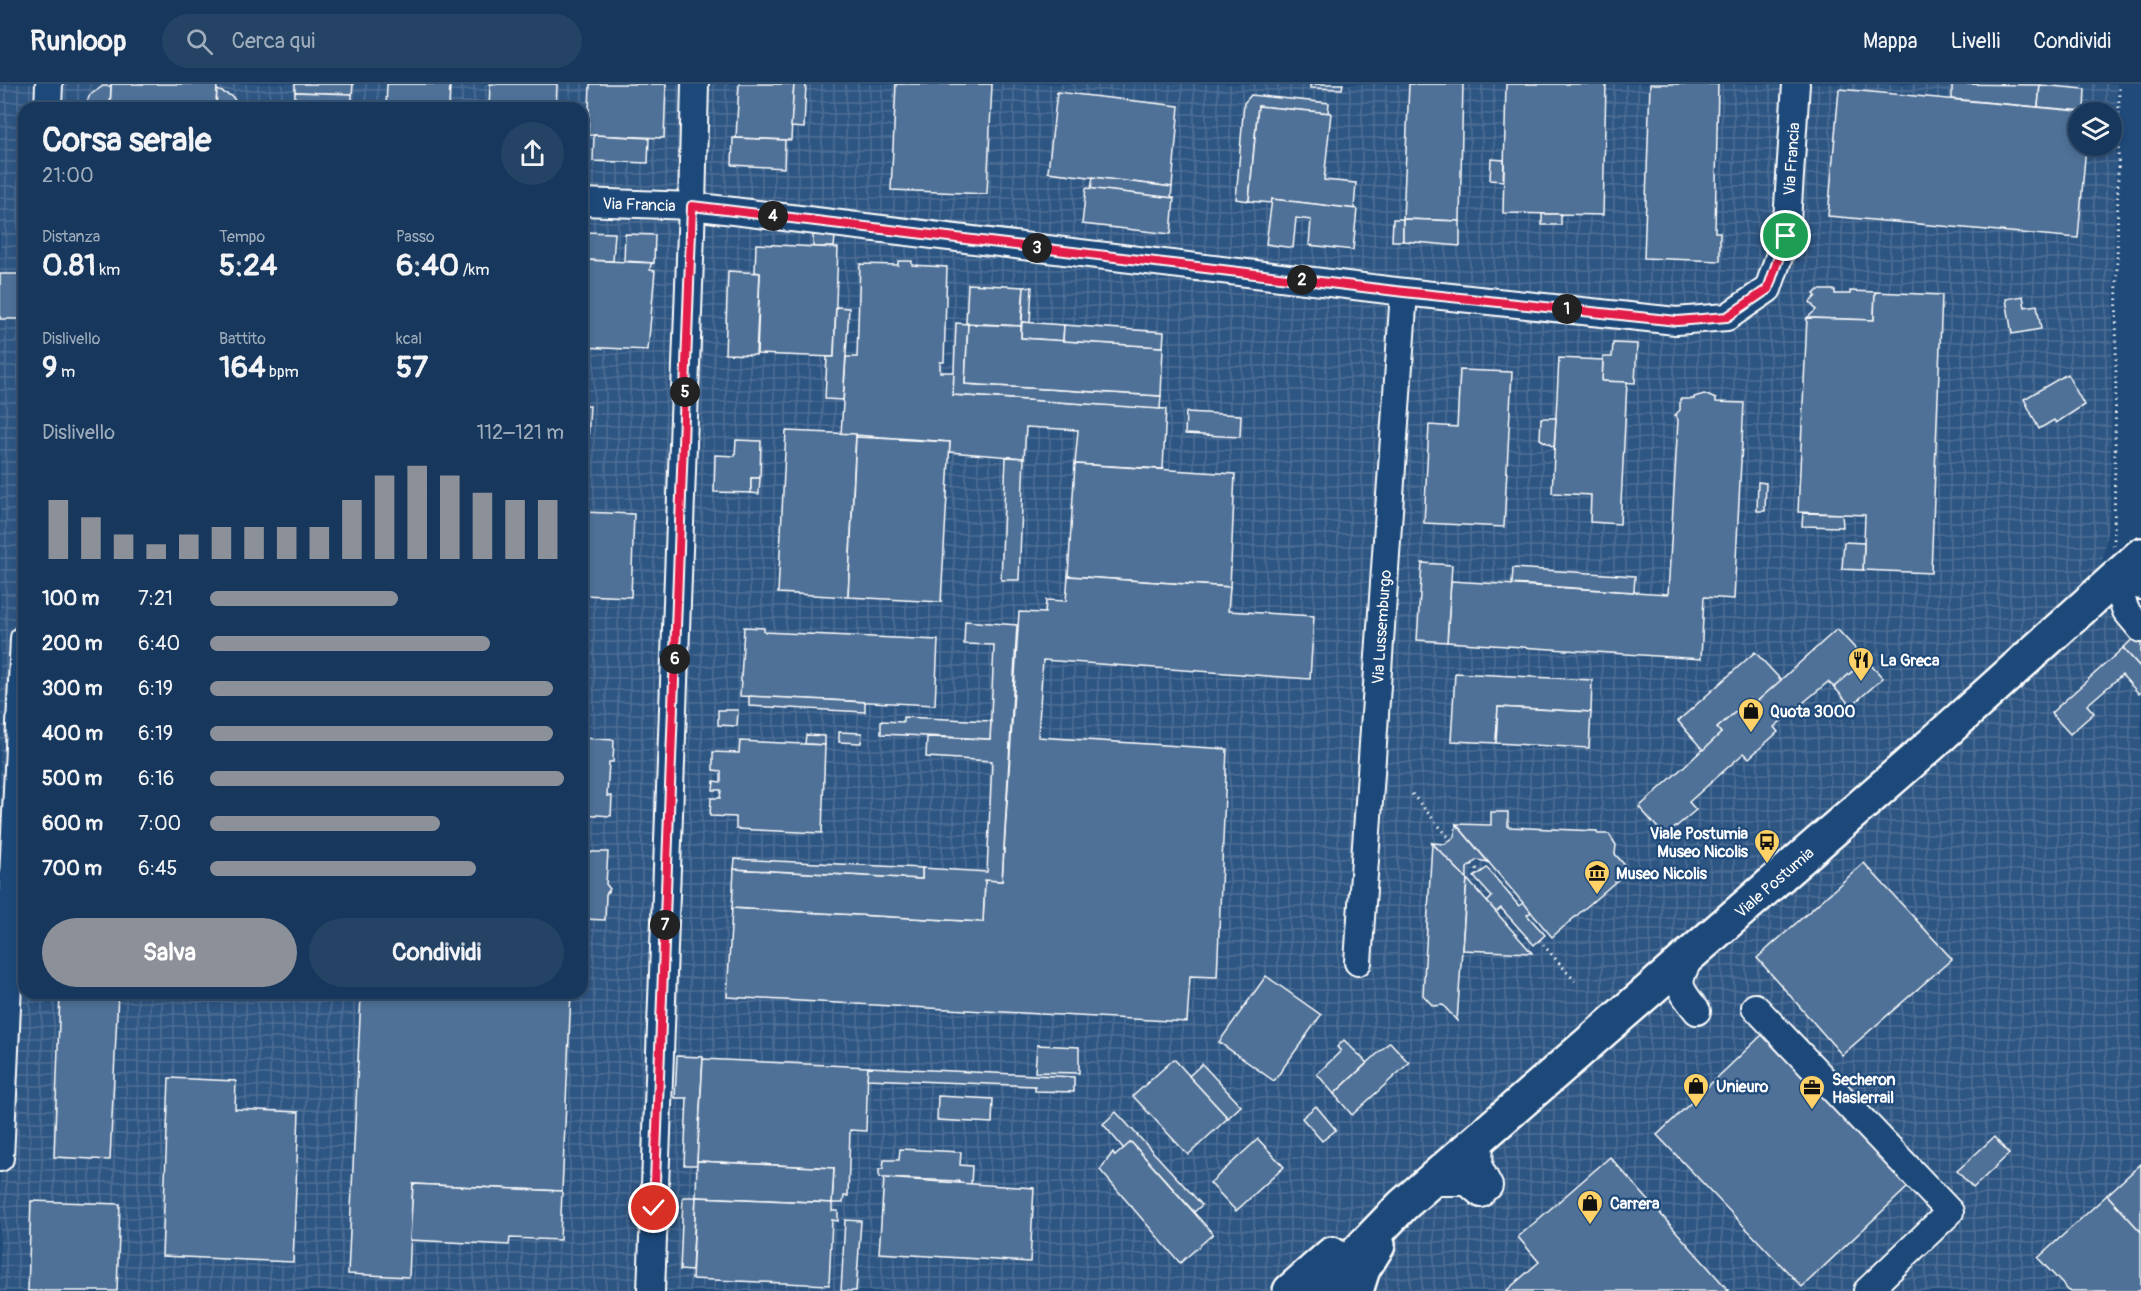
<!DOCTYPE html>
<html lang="it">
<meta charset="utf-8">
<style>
:root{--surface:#17385c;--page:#244365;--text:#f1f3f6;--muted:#9eacbb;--line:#365272;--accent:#8c9099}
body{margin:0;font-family:Pangolin,sans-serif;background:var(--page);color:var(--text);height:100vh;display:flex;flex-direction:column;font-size:22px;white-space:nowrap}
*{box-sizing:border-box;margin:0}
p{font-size:20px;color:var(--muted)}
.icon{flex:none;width:33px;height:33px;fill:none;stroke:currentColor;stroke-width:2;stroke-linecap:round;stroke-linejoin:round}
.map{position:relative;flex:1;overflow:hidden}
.side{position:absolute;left:18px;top:18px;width:570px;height:897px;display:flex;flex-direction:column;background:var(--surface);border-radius:18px;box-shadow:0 3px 9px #0003,0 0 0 2px var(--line)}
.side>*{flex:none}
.fabs{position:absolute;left:2068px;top:18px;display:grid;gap:12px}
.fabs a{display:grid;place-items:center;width:54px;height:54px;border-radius:50%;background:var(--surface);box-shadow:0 3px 9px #0003,0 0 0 2px var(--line);font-size:30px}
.pin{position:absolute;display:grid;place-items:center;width:51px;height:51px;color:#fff;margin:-26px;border:3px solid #fff;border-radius:50%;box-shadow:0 2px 6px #0007}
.km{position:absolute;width:30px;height:30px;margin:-15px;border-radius:50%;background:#222;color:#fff;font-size:16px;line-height:30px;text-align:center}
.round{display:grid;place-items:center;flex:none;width:63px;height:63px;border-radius:32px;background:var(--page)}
.headline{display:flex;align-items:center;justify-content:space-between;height:102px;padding:0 24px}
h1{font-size:33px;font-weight:700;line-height:45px}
.stats{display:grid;grid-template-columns:repeat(3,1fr);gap:9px;height:102px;padding:6px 24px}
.stats div{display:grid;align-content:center}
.stats b{font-size:30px;font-weight:700}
.stats small{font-size:16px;font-weight:400}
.stats p{font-size:16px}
.chart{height:168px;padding:12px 24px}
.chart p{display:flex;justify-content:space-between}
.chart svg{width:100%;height:108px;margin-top:6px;stroke:var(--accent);stroke-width:6}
.action{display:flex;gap:12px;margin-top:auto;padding:12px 24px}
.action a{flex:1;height:69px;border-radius:36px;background:var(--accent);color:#fff;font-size:24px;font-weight:700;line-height:69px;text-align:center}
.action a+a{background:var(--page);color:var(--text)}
ul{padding:0 24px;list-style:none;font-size:20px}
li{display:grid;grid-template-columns:96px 72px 1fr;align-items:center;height:45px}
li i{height:15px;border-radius:8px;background:var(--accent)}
header{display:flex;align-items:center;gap:36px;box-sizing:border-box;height:84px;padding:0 30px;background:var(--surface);border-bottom:2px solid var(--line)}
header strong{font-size:28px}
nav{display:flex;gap:33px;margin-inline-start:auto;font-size:21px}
.search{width:420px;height:54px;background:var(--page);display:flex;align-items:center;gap:15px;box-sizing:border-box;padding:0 21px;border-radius:33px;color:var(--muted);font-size:22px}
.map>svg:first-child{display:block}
.industrial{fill:url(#industrial-grid);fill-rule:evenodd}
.building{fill:#507197;stroke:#fff;stroke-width:1.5}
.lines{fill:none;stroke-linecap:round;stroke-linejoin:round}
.minor-casing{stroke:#fff;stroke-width:30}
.major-casing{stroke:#fff;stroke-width:38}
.path{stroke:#fff;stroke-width:3;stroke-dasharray:1.5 4.5;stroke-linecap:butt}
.minor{stroke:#1f4a7a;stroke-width:26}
.major{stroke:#1f4a7a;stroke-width:33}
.route-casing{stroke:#fff;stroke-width:12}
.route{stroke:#e11d48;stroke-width:8}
.labels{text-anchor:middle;stroke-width:4.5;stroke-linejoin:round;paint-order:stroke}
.street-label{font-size:16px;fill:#fff;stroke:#1f4a7a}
.poi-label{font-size:16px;font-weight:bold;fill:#fff;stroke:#1f4a7a;text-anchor:start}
</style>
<header>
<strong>Runloop</strong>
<div class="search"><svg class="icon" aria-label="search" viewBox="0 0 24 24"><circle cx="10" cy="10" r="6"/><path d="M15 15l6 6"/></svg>Cerca qui</div>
<nav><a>Mappa</a><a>Livelli</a><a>Condividi</a></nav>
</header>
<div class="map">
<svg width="2141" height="1207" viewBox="0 0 2141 1207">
<defs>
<pattern id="industrial-grid" width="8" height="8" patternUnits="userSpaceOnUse" patternTransform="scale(1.5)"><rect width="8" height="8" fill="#2e5683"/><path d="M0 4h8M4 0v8" fill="none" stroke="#4d6f96"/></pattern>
</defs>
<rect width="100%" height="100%" fill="#1f4a7a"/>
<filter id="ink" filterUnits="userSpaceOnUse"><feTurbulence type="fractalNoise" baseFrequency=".0167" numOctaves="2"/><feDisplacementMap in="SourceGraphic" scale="12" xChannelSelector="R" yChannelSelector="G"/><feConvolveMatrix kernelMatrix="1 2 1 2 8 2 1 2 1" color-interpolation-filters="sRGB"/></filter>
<g filter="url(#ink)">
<!-- industrial -->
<path class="industrial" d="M0,0H2117L2110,429L2101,486L2141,557V1207H0ZM24,24H582V909H24ZM2079,28H2112V62H2079Z"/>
<!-- building -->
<g class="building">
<polygon points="111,0 217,0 216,24 110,24"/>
<polygon points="295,0 353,0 352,10 295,8"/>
<polygon points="387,0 450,0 449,24 386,24"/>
<polygon points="490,0 557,0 556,24 489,24"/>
<polygon points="590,0 666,0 664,54 588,51"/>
<polygon points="739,0 794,0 791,56 736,54"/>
<polygon points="794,0 806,0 804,44 791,43"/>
<polygon points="896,0 992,0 987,110 891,106"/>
<polygon points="1310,0 1343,0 1342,5 1310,4"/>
<polygon points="1409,0 1463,0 1460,137 1403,135"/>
<polygon points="1506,0 1606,0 1603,131 1503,129"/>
<polygon points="1650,0 1718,0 1715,148 1720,148 1720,177 1644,174"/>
<polygon points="1952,0 2040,1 2038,23 1952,15"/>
<polygon points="2040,1 2085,5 2084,27 2038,23"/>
<polygon points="103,2 111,2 110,24 84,24 90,11"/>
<polygon points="1839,5 2089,28 2079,28 2079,62 2086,62 2078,154 1828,132"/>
<polygon points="217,6 232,12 240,24 216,24"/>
<polygon points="295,8 352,10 352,24 295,24"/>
<polygon points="1057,8 1179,22 1172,103 1048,88"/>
<polygon points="1251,11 1329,19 1328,29 1258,22 1249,117 1236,115 1244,19"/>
<polygon points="1258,22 1331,29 1324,96 1356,99 1354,125 1272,115 1272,119 1249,117"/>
<polygon points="594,51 649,54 648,79 593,77"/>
<polygon points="733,54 785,56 784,84 732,81"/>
<polygon points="1491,75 1504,76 1503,97 1490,96"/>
<polygon points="1093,93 1172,103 1171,114 1091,105"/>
<polygon points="1086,104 1174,114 1171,150 1082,140"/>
<polygon points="1272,115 1357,125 1353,166 1309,161 1311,136 1296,134 1293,164 1266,160"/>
<rect x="1542" y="130" width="19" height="11"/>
<polygon points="1393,135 1403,135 1403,157 1392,157"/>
<polygon points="1403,135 1460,137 1460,162 1403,157"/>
<polygon points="584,148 615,149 613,177 583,176"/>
<polygon points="813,149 835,152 834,163 813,163"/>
<polygon points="625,150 655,151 654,179 624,177"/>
<polygon points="756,160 838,164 834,273 757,270 760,189 755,188"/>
<polygon points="583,176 654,179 651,180 650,186 655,187 648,266 582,263 583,185 588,185 588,178"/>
<polygon points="898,177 912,177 912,181 947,183 944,278 940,278 940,288 954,288 953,311 1166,325 1163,385 1075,380 1078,346 1026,343 1024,374 949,368 950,358 841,350 846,273 857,273 860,180 898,181"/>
<polygon points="728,187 760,189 756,271 725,270"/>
<polygon points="0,190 22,190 20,235 0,235"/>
<polygon points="968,200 1024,203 1021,242 966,239"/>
<polygon points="1024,203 1032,203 1030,239 1022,238"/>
<polygon points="1818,206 1835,206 1835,210 1850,210 1850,207 1875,208 1874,236 1807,234 1816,226 1810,218 1816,212 1814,210"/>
<polygon points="1875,208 1942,211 1931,489 1863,486 1865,431 1798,428 1807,234 1874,236"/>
<polygon points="2023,212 2025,223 2037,221 2041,245 2012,250 2006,215"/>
<polygon points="836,223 849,224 843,316 825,315 827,273 834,273"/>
<polygon points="1022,238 1064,241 1063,257 1021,254"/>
<polygon points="956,239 968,240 965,300 1161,312 1160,325 953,311"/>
<polygon points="968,240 1021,242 1021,254 1163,263 1161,312 965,300"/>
<polygon points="1064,241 1164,248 1163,263 1063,257"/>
<polygon points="1613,259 1637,260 1635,299 1602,297 1603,273 1612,273"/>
<polygon points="1559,274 1603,276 1602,297 1627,298 1620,440 1590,438 1591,411 1552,409"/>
<polygon points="1460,286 1512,288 1504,443 1424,439 1429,341 1457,343"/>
<polygon points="2067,290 2084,321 2056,339 2054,336 2039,345 2024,315"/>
<polygon points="1704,310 1716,315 1716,318 1744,319 1734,515 1704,513 1701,575 1447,558 1451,497 1668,510 1678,336 1675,331 1680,326 1680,315 1694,315 1694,313"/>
<polygon points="582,322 590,322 586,391 582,391"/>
<polygon points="1186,328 1241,331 1240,353 1185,350"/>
<polygon points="1541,334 1556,334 1554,363 1540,355"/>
<polygon points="786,347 856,350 848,513 778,509"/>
<polygon points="856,353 950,358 941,518 848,513"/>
<polygon points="736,356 761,357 760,394 751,394 751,409 714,408 715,371 735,372"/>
<polygon points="1006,373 1024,374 1019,496 1001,496"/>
<polygon points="1075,380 1235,390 1230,503 1068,492"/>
<polygon points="751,394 760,394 759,410 751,409"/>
<polygon points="1758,398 1766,399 1765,427 1757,427"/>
<polygon points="582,428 634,430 631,513 582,511"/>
<polygon points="1803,429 1842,430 1843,443 1802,442"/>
<polygon points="1844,458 1864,459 1863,486 1842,485"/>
<polygon points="1422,479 1452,481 1447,558 1417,556"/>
<polygon points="1513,484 1635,492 1634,508 1512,500"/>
<polygon points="1068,492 1230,503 1228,527 1314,532 1310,595 1043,576 1038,653 1227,665 1217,893 1190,892 1187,938 727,913 732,824 983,838 985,796 1002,797 1019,528 1045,529 1046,516 1066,517"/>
<polygon points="965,537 1017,541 1002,797 985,796 983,838 732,824 734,785 922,795 922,784 987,788 992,677 926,673 927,653 990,655 994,561 964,560"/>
<polygon points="744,543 764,544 764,548 938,556 935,621 740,612"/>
<polygon points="1837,545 1866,576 1834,603 1828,598 1774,643 1778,648 1749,674 1744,669 1689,718 1696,726 1665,752 1639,723 1721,649 1717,644 1750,615 1754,620"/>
<polygon points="2135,553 2141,559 2141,584 2123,564"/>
<polygon points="2123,564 2141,584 2141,608 2139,610 2122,591 2087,621 2094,629 2070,650 2051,629"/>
<polygon points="1755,568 1781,596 1754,620 1750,615 1717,644 1721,649 1703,666 1678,637"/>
<polygon points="1866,576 1883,594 1851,622 1834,603"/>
<polygon points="1455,589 1592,596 1591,628 1498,623 1496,659 1451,657"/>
<polygon points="749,612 865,618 865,628 749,622"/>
<polygon points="1498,623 1591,628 1589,664 1496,659"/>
<polygon points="718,626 738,626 737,642 718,641"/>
<polygon points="903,633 991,637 990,655 881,650 881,637 903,638"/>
<polygon points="839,648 862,649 861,659 839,658"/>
<polygon points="806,651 825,652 825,661 805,660"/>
<polygon points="582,654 614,656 613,678 609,678 607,712 612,712 611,732 582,730"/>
<polygon points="740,657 825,661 822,749 736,745 736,733 710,732 711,714 720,714 721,706 713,706 714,697 721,698 721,687 713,686 713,668 739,669"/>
<polygon points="1491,728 1508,728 1508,743 1597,747 1598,750 1609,750 1616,761 1615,770 1629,786 1552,853 1456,740 1491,741"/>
<polygon points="1456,740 1488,778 1477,776 1467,784 1467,795 1432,759 1445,760 1455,752"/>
<polygon points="1432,759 1467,795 1457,937 1443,921 1433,922 1423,911"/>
<polygon points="582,767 587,768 584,835 582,835"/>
<polygon points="587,768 608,768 606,800 610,805 606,810 605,836 584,835"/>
<polygon points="735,775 922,784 922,795 734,785"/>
<polygon points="1864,779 1952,875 1842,971 1757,874"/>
<polygon points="1487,784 1519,822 1524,819 1531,828 1527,831 1545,851 1534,861 1501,824 1496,828 1487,818 1492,813 1474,793"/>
<polygon points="1467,795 1496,828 1532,869 1462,866"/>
<polygon points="1266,892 1321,931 1274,997 1219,958"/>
<polygon points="60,909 118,909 110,1076 54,1073"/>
<polygon points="422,909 571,909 562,1107 413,1100 409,1193 348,1190 361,911 422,914"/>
<polygon points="1764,949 1909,1102 1802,1203 1657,1051"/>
<polygon points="1344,956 1367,979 1334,1010 1317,990 1341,967 1337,963"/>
<polygon points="1390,958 1409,979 1352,1031 1334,1010"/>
<polygon points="1037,961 1079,963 1079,989 1035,988"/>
<polygon points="677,972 703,973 697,1081 684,1081 687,1014 675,1014"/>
<polygon points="703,975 868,983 866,1047 850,1046 848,1112 844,1112 843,1119 832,1119 834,1084 697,1077"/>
<polygon points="1174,975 1228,1034 1188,1071 1133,1012"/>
<polygon points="1202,980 1241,1022 1228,1034 1189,992"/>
<polygon points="868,983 1074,993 1074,1008 1035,1007 1035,1002 867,995"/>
<polygon points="169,994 236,997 235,1025 299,1028 293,1178 162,1172"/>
<polygon points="938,1012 993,1015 992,1039 937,1036"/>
<polygon points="1316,1022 1336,1046 1322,1057 1302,1034"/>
<polygon points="1116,1028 1202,1121 1194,1128 1131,1058 1124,1065 1103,1040"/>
<polygon points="1994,1053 2009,1070 1973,1104 1957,1087"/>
<polygon points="1258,1055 1284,1083 1236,1127 1210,1099"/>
<polygon points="1131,1058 1213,1150 1180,1179 1100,1086 1113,1068 1115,1072"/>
<polygon points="900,1065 961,1068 960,1081 972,1082 971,1101 959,1100 959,1097 879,1094 879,1085 883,1085 884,1076 899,1076"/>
<polygon points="1610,1073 1729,1207 1506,1207 1539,1178 1518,1153"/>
<polygon points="697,1077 834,1084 832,1119 696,1113"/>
<polygon points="2141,1080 2141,1148 2107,1111"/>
<polygon points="884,1094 1034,1104 1030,1178 879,1169"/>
<polygon points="413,1100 562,1107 560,1156 510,1154 509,1161 410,1156"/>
<polygon points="2107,1111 2141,1148 2141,1207 2069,1207 2038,1174"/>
<polygon points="683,1113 696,1113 692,1187 680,1186"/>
<polygon points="696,1113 832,1119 832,1127 838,1127 838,1137 832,1136 829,1201 692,1195"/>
<polygon points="31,1117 120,1120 117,1207 28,1207"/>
<polygon points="845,1136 861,1137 856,1207 841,1207"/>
</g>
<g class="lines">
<defs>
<g id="minor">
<polyline points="48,24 49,0"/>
<polyline points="582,118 692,122 1404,208 1676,237 1727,233 1768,205 1786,152 1796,0"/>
<polyline points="2114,494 2126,527 2141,545"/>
<polyline points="2114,494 2141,502"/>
<path d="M1692,870C1676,899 1676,901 1697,927"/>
<polyline points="1358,878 1404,208"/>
<polyline points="1755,923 1950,1128 1867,1207"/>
<polyline points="1480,1055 1479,1083 1489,1102"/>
<polyline points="0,1074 24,554"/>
<polyline points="1430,1098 1467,1098 1481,1110"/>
<polyline points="651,1207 692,122 695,0"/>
</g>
<g id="major">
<polyline points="1290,1207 1332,1170"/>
<polyline points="1320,1207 1403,1121 1933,659 2141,471"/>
<polyline points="1356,1207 1363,1185 1378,1161"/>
</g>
</defs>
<!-- minor casing -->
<use href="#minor" class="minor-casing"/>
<!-- major casing -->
<use href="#major" class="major-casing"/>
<!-- path -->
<g class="path">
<polyline points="2114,462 2119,0"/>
<polyline points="1412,710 1450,755"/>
<polyline points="1472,780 1481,789"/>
<polyline points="1539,856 1575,897"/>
</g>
<!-- minor -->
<use href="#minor" class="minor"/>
<!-- major -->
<use href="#major" class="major"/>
</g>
</g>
<g class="lines" filter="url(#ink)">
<defs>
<polyline id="route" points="654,1124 692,122 1404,208 1677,237 1727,233 1768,205 1786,152"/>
</defs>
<!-- route casing -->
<use href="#route" class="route-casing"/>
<!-- route -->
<use href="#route" class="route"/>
</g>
<!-- icons -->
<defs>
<symbol id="restaurant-pin" viewBox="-11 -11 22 30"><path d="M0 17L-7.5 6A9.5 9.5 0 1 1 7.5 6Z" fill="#ffd166" stroke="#1f4a7a"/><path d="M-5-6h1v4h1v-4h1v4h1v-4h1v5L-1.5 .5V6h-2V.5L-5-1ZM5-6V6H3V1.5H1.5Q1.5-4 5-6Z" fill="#111"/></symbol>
<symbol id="shop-pin" viewBox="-11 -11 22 30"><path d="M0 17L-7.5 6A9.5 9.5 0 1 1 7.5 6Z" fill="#ffd166" stroke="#1f4a7a"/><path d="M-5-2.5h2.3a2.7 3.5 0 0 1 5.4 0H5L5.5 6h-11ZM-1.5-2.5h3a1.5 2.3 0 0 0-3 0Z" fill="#111"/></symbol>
<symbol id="bus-pin" viewBox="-11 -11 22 30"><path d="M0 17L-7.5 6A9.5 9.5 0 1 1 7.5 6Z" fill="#ffd166" stroke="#1f4a7a"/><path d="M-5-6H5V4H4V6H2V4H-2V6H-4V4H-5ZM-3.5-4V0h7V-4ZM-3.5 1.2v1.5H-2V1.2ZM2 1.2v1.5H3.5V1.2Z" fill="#111"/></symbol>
<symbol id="museum-pin" viewBox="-11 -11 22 30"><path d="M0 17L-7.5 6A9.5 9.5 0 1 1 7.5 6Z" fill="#ffd166" stroke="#1f4a7a"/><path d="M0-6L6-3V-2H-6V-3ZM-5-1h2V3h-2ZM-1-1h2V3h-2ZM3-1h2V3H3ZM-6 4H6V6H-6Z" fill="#111"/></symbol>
<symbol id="office-pin" viewBox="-11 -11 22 30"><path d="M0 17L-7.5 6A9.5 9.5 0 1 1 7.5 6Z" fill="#ffd166" stroke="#1f4a7a"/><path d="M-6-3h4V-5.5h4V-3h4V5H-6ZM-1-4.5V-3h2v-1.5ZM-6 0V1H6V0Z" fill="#111"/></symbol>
</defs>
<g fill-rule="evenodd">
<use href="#restaurant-pin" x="1846" y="561" width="30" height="40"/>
<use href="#shop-pin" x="1736" y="612" width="30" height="40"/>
<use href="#bus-pin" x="1752" y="743" width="30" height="40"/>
<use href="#museum-pin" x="1582" y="774" width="30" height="40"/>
<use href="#shop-pin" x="1681" y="987" width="30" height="40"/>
<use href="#office-pin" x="1797" y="989" width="30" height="40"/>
<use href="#shop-pin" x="1575" y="1104" width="30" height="40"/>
</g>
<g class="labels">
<!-- street labels -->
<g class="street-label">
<text transform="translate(1791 75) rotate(-86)" y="6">Via Francia</text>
<text transform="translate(639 120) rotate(2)" y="6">Via Francia</text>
<text transform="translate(1381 543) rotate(-86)" y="6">Via Lussemburgo</text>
<text transform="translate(1774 798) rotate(-41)" y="6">Viale Postumia</text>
</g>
<!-- poi labels -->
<g class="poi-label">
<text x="1880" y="582">La Greca</text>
<text x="1770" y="633">Quota 3000</text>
<text x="1748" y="755" text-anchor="end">Viale Postumia<tspan x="1748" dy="18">Museo Nicolis</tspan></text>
<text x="1616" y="795">Museo Nicolis</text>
<text x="1832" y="1001">Secheron<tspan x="1832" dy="18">Haslerrail</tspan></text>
<text x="1716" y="1008">Unieuro</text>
<text x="1610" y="1125">Carrera</text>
</g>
</g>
</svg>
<div class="fabs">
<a><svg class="icon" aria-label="layers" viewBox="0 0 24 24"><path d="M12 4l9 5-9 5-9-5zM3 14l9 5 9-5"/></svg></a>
</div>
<div class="pin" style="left:1786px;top:152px;background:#1e9e55"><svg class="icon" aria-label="arrive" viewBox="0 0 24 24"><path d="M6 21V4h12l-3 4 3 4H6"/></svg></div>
<div class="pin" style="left:654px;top:1124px;background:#d93025"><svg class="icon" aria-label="check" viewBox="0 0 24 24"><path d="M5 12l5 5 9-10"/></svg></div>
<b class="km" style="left:1567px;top:225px">1</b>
<b class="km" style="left:1302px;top:196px">2</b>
<b class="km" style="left:1037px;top:164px">3</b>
<b class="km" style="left:773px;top:132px">4</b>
<b class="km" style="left:685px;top:308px">5</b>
<b class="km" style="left:675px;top:575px">6</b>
<b class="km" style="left:665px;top:841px">7</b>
<section class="side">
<div class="headline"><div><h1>Corsa serale</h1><p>21:00</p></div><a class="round"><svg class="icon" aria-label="share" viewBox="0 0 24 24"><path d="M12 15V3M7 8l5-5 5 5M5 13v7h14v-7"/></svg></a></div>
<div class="stats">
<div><p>Distanza</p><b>0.81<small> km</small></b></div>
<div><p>Tempo</p><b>5:24</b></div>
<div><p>Passo</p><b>6:40<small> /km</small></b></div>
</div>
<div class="stats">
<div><p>Dislivello</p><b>9<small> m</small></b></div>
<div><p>Battito</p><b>164<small> bpm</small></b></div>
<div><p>kcal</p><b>57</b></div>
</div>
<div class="chart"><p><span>Dislivello</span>112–121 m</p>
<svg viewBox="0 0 160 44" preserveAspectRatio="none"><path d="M5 44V20M15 44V27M25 44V34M35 44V38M45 44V34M55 44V31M65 44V31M75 44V31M85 44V31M95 44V20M105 44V10M115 44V6M125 44V10M135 44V17M145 44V20M155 44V20"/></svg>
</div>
<ul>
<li><b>100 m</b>7:21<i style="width:53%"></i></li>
<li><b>200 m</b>6:40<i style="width:79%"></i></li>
<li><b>300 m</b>6:19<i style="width:97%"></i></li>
<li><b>400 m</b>6:19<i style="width:97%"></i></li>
<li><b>500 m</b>6:16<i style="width:100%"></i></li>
<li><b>600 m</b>7:00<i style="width:65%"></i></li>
<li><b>700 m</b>6:45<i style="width:75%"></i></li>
</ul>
<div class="action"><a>Salva</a><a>Condividi</a></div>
</section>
</div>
